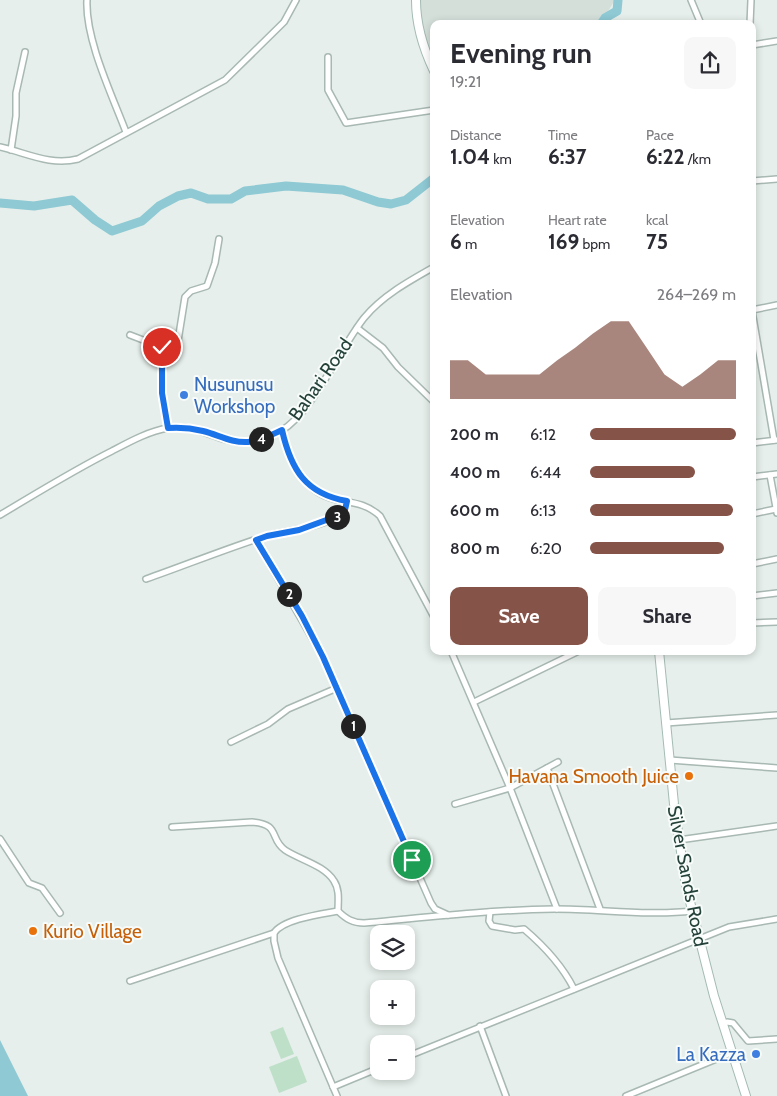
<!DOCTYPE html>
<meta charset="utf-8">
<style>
:root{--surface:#fff;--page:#f7f7f7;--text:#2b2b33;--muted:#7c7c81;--accent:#855347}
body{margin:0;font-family:Cabin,sans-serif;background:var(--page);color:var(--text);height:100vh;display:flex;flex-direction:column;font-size:19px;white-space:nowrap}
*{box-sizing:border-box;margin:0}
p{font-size:16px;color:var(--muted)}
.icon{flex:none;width:28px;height:28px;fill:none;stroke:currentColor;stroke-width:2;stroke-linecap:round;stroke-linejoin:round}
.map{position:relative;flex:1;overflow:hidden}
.side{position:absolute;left:430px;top:20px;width:326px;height:635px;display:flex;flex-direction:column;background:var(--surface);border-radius:10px;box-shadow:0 2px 8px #0003}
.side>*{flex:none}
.fabs{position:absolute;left:370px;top:925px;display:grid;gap:10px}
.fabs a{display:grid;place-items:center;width:45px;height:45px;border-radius:10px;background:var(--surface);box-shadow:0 2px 8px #0003;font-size:25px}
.pin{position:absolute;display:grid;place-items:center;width:42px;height:42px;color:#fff;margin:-21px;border:2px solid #fff;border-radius:50%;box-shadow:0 1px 5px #0007}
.km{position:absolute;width:25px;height:25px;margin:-12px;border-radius:50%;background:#222;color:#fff;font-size:14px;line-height:25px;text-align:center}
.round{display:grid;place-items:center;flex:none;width:52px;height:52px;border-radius:10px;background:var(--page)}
.overview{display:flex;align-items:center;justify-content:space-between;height:85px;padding:0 20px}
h1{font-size:28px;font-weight:700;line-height:38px}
.figures{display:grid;grid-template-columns:repeat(3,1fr);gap:8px;height:85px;padding:5px 20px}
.figures div{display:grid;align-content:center}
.figures b{font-size:21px;font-weight:700}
.figures small{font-size:14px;font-weight:400}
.figures p{font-size:14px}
.chart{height:140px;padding:10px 20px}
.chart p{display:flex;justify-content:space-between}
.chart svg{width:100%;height:90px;margin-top:5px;fill:var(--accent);opacity:.7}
.cta{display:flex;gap:10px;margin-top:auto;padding:10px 20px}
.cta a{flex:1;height:58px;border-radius:10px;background:var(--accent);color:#fff;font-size:20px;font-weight:700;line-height:58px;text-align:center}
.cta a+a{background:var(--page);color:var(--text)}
ul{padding:0 20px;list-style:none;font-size:16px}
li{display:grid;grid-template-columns:80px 60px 1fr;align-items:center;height:38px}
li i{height:12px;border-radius:6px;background:var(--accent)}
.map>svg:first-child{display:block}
.built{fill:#d4dfda}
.green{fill:#bfe0c8}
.water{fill:#8ec9d4}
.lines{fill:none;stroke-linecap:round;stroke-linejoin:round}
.river{stroke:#8ec9d4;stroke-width:9}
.street-casing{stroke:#a8b8b2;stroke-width:8}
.secondary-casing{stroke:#a4bbb3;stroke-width:10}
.street{stroke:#fff;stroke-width:5}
.secondary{stroke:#fff;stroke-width:8}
.route-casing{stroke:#fff;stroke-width:10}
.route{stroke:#1a73e8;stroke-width:6}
.shop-dot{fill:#3f7fe0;stroke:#f7fbf9;stroke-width:2}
.food-dot{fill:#e8710a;stroke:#f7fbf9;stroke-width:2}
.labels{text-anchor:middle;stroke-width:4;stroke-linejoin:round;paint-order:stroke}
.street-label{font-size:19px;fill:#24423a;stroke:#f7fbf9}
.shop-label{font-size:19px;fill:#366cbe;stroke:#f7fbf9;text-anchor:start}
.food-label{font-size:19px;fill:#c56008;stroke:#f7fbf9;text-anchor:end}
</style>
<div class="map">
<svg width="777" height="1096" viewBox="0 0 777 1096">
<rect width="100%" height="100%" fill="#e6efeb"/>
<!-- built -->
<polygon class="built" points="416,0 615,0 600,24 434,24 434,71 423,48"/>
<!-- green -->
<g class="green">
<polygon points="283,1027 294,1054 281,1059 270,1032"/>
<polygon points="297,1056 307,1082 279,1093 269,1067"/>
</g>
<!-- water -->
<polygon class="water" points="0,1040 28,1096 0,1096"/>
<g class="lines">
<!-- river -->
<g class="river">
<polyline points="601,24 605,18 617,11 618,0"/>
<polyline points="0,203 34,206 72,200 95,220 112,231 142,221 159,206 178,196 191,193 208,199 231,199 245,191 286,186 343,190 378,202 391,204 406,200 434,178"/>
</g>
<defs>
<g id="street">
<path d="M87,0C85,39 112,95 126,132"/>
<polyline points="691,0 701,24"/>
<polyline points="750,24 751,0"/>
<polyline points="752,45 777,41"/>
<polyline points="328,57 328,90 346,123 434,110"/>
<path d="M0,147C27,153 50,166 78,159L225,80L284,22L296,0"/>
<polyline points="11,150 16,116 16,93 25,52"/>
<polyline points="752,181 777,179"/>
<polyline points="752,310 777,305"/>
<polyline points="752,311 774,440"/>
<polyline points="357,328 383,348 398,367 434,402"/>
<polyline points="130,335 169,350 177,347 185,297 191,291 207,286 215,263 219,239"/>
<polyline points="162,347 162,393 168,428"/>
<path d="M282,430C288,458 303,492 334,499C352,503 366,503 380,516L434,617"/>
<polyline points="752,443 777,440"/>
<polyline points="770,475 777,513"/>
<polyline points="752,477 777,474"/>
<polyline points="752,514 776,509"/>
<path d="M0,515C37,493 74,470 112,451C129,442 149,431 168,428C188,424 204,433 223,439C242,445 264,441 281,431C313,412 340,348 364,318C382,296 409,281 434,267"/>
<polyline points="256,540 323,657 431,903 435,909 448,915"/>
<polyline points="752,564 777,559"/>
<path d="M146,579C186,565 225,549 266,536C291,529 320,529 343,513L347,501"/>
<polyline points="752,596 777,593"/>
<polyline points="752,623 777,622"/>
<polyline points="451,651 510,788 557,909"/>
<polyline points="474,702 579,651"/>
<polyline points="666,723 777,715"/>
<polyline points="231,742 268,724 288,709 337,688"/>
<polyline points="670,760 777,768"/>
<polyline points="547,768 600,909"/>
<polyline points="455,804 510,788 558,762"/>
<path d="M172,827L252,822C281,824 269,839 285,850C300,860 324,865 334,881C340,890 338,901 338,911C346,919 353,923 364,923C428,917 491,910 555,909C601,909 648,916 693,911"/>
<polyline points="0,839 29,883 42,888 60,913"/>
<polyline points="679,840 777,826"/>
<path d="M490,912L489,921L492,926L515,930L524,929C544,946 562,965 574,989"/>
<polyline points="274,933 274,941 278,958 337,1096"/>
<path d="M130,981L274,933C283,919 322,914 338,911"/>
<polyline points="723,1024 727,1022 733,1023 748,1041 777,1039"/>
<polyline points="480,1026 506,1096"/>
<polyline points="406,1057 729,927 777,919"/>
<polyline points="333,1087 379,1068"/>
<polyline points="626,1096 731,1053"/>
</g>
<g id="secondary">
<path d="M416,0C416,26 423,48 434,71"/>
<polyline points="659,651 674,804 686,886 714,996 746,1096"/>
</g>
</defs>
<!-- street casing -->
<use href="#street" class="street-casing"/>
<!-- secondary casing -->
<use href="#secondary" class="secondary-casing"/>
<!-- street -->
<use href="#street" class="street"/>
<!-- secondary -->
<use href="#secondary" class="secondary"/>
</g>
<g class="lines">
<defs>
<path id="route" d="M162,347V393L168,428C181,427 191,428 203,431C219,435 231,443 248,442C260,441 271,435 282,430C291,470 306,494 347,501L345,510L340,515L299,530L267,536L256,540L302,616L323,657L412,860"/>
</defs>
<!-- route casing -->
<use href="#route" class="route-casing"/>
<!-- route -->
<use href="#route" class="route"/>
</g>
<!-- markers -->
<g class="shop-dot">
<circle cx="184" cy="395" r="5"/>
<circle cx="756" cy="1054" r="5"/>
</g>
<g class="food-dot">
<circle cx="689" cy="776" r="5"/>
<circle cx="33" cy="931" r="5"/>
</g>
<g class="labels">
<!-- street labels -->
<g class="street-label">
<text transform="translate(320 379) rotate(-55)" y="7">Bahari Road</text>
<text transform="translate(688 876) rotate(79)" y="7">Silver Sands Road</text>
</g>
<!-- shop labels -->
<g class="shop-label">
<text x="194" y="391">Nusunusu<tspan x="194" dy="22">Workshop</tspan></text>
<text x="746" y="1061" text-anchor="end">La Kazza</text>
</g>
<!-- food labels -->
<g class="food-label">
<text x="679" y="783">Havana Smooth Juice</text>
<text x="43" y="938" text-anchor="start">Kurio Village</text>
</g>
</g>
</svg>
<div class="fabs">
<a><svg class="icon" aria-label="layers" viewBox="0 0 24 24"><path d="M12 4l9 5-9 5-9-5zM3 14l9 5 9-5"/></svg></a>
<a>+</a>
<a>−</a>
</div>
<div class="pin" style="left:412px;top:860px;background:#1e9e55"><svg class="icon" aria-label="arrive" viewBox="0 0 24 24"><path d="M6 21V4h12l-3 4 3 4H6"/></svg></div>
<div class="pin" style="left:162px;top:347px;background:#d93025"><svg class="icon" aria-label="check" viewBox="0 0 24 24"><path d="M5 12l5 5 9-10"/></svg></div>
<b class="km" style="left:353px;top:726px">1</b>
<b class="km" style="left:289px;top:594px">2</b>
<b class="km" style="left:337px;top:517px">3</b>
<b class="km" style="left:261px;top:439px">4</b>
<section class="side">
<div class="overview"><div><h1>Evening run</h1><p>19:21</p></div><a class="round"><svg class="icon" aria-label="share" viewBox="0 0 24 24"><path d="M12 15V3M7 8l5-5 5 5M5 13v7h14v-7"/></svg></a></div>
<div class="figures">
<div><p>Distance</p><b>1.04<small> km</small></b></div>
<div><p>Time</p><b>6:37</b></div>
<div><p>Pace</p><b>6:22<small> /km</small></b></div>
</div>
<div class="figures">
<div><p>Elevation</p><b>6<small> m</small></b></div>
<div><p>Heart rate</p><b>169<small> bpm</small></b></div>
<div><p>kcal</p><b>75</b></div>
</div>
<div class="chart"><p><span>Elevation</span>264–269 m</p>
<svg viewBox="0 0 160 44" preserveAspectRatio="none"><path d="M0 44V25L10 25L20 32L30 32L40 32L50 32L60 25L70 19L80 12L90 6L100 6L110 19L120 32L130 38L140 32L150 25L160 25V44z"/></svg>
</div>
<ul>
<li><b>200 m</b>6:12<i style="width:100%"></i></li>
<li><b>400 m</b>6:44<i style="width:72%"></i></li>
<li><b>600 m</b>6:13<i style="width:98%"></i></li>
<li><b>800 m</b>6:20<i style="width:92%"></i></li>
</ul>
<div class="cta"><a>Save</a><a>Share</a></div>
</section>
</div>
